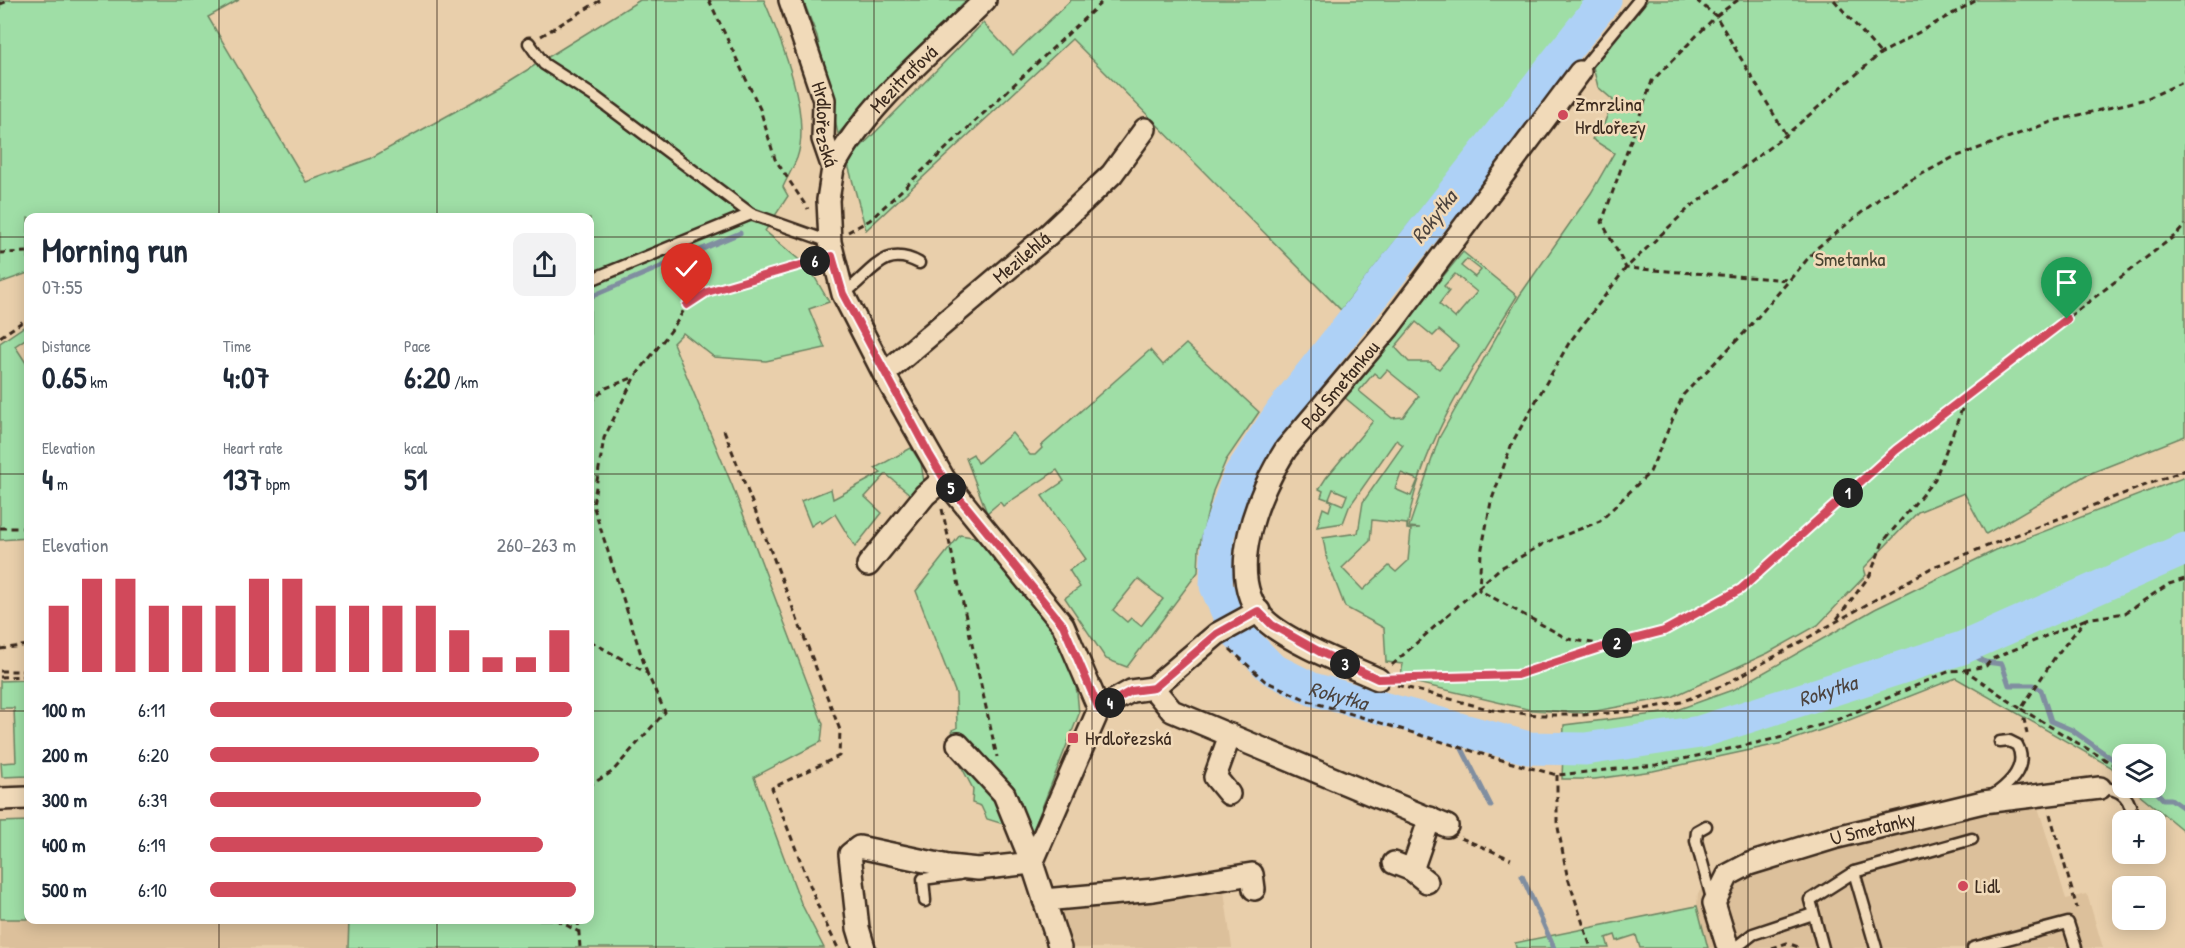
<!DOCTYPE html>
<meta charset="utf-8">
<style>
:root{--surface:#fff;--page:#f2f2f3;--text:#1f2937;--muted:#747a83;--accent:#d1495b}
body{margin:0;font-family:"Patrick Hand",sans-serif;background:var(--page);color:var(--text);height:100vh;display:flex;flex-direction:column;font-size:22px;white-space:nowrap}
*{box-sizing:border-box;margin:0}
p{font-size:20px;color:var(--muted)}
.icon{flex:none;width:33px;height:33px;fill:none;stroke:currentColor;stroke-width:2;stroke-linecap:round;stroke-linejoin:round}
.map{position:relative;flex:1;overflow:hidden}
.drawer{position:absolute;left:24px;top:213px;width:570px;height:711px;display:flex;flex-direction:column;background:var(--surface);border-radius:12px;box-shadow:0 3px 15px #0003}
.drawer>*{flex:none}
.tools{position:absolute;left:2112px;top:744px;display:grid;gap:12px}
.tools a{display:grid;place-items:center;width:54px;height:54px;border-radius:12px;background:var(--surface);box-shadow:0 3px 15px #0003;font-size:30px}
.pin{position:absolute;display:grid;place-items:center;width:51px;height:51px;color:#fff;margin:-62px -26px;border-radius:50% 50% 50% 0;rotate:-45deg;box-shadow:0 0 6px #0007}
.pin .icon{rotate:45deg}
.km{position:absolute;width:30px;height:30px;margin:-15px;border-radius:50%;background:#222;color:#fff;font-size:16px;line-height:30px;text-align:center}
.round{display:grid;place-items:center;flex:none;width:63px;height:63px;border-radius:12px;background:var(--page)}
.overview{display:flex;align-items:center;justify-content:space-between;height:102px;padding:0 18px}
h1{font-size:33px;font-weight:800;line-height:45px}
.metrics{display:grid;grid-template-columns:repeat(3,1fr);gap:9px;height:102px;padding:6px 18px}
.metrics div{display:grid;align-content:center}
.metrics b{font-size:30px;font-weight:800}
.metrics small{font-size:16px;font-weight:400}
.metrics p{font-size:16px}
.chart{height:168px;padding:12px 18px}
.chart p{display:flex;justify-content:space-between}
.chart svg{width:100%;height:108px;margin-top:6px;stroke:var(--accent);stroke-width:6}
ul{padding:0 18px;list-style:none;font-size:20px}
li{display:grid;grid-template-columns:96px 72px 1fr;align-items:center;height:45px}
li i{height:15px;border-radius:8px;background:var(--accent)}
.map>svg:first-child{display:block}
.built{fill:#dcc09b}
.green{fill:#9fdea6;stroke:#6d8462;stroke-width:1.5;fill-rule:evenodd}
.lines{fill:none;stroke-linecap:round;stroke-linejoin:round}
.stream{stroke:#808ea0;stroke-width:5}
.river{stroke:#aed1f6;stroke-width:33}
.service-casing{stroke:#3b2a1e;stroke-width:15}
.minor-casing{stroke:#3b2a1e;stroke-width:26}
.path{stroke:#3b2a1e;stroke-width:3;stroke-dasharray:6 4.5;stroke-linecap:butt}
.service{stroke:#f1dab9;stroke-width:10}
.minor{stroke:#f1dab9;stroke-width:21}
.route-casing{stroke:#fff;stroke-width:12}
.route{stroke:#d1495b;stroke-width:8}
.grid{fill:none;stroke:#3b2a1e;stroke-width:1.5;stroke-opacity:0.55}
.poi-dot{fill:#d1495b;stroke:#f1dab9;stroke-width:2}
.labels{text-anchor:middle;stroke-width:5;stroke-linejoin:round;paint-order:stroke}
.street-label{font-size:20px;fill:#3b2a1e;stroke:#f1dab9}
.poi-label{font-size:20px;fill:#3b2a1e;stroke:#f1dab9;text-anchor:start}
.park-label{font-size:20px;fill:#4a4532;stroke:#f1dab9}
.water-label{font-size:21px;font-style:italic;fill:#4c433e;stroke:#f1dab9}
</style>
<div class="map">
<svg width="2185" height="948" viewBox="0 0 2185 948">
<rect width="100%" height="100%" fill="#e9cfab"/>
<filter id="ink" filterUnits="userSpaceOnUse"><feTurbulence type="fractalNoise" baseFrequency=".0167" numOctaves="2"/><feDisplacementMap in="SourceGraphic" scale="12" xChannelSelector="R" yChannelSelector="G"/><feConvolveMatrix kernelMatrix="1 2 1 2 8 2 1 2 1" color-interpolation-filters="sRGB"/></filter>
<g filter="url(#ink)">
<!-- built -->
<g class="built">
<polygon points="2034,794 2066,899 2087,894 2103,948 1708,948 1697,906 1698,893 1729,860"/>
<polygon points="1224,891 1232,948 1073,948 1053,906"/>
<polygon points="0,919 28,919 349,920 348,948 0,948"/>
</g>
<!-- green -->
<g class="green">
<path d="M0,0H239L208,17L306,182L369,159L503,85L640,0H764C781,40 812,115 797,158C793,168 787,178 783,187L788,196L765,231L810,269L829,302L809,309L825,348L766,361L714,357L683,333L673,343L732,485L823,724L821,742L754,777L801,903L824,948H348L349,920H590V218H28V273L0,283Z"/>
<polygon points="803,0 966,0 838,134 817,36"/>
<polygon points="1071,0 1587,0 1341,310 1072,39 866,230 847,161 983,23 1013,55"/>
<path d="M1648,0H2185V436L2086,475L1986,534L1964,493L1918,512L1864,568L1866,575L1818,625L1768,653L1672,697L1585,713L1531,710L1400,679L1403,664L1386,662L1384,628L1345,607L1327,560L1323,538L1358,533L1363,502L1403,445L1396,440L1349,507L1343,523L1317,527L1323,508L1329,511L1332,501L1321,497L1323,491L1319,489L1326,478L1373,421L1344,397L1463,252L1517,296C1474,367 1419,445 1407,529L1420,528L1409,527L1439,438L1520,295L1591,193L1614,153L1592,139L1604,124L1613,100L1598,87L1593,67ZM1467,259L1481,270L1475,277L1461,266ZM1455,274L1477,292L1455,318L1439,304L1449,291L1444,286ZM1416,322L1433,336L1439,330L1458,346L1439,369L1430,362H1409L1395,347ZM1387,370L1419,396L1403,417L1392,418L1359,391L1374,373L1380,378ZM1401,473L1418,480L1411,496L1395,489ZM1333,489L1347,495L1343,505L1329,499ZM1372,520L1407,524V529L1411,530L1408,561L1396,572L1389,566L1363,590L1342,568L1370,541Z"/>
<polygon points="28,324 28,337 15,346 28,366 28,538 0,540 0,343"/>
<path d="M1186,344L1259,412L1226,460L1213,491L1199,548L1198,572L1127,667L1106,659L1065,598L1080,587L1069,570L1086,559L1042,496L1064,481L1057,470L1003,506L1000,502L987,513L966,458L973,454L978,463L1012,433L1030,455H1035L1042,448L1041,446L1150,350L1163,365ZM1138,579L1163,599L1141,626L1131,618L1127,622L1113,610Z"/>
<polygon points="911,448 921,463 924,482 912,496 886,474 865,497 882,513 855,547 835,514 822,523 820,520 811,526 801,501 831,489 833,499 881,473 875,468"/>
<polygon points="2185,477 2185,832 2132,788 2156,788 2156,754 2122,754 2122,778 2111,767 1956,678 1844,722 1783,743 1653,771 1595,779 1562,779 1564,725 1671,712 1735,689 1875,609 1996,550"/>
<polygon points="960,535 973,537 995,550 1046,619 1069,659 1077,692 1079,714 1032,833 987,819 981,806 972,803 973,789 959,762 952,730 957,728 956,694 916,591"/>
<polygon points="28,680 28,776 2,777 1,763 16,762 14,708 0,708 0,681"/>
<polygon points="28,821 28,919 0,919 0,822"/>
<polygon points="1697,906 1708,948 1640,948 1636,935 1617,941 1615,935 1606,938 1609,948 1516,948 1515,943"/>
</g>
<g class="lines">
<!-- stream -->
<g class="stream">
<polyline points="590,297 740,233"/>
<polyline points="1962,648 1985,662 2002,664 2009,685 2034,685 2041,690 2051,721 2072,730 2122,766"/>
<polyline points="1451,727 1491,806"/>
<polyline points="2153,788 2163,799 2171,799 2185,809"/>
<polyline points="1522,876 1554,948"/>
</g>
<!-- river -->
<path class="river" id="s1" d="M1605,0L1282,411L1239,476L1218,535L1216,586L1236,632L1272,669L1312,689L1529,748L1585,749L1700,732L1962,648L2185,549"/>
<defs>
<g id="service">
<polyline points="529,43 544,64 595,97 751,214"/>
<polyline points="1580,72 1639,0"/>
<polyline points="590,280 751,214 830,242"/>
<path d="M843,294C871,275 883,243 919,263"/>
<path d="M2100,788C2122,788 2132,799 2132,820"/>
<path d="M1991,797C2009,785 2029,767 2017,745L2009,741L2000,742"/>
<polyline points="1706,826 1697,831 1696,841 1713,902"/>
<polyline points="1854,872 1972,839"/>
<polyline points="925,901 923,879 960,874"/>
<polyline points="1735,948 1753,934 1813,914"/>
<polyline points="1823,948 1810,900 1854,872 1876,948"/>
<polyline points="1973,948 2068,923 2076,948"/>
</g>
<g id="minor">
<path id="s2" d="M790,0L824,100L823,139L833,168L828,200L830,242L843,294L884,374L944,479L1063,625L1099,709"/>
<path id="s3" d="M833,168C868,102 933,52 985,0"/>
<path id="s4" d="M884,374L1049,234L1112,174L1145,129"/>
<polyline points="868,565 925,495 944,479"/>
<path id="s5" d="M1378,679C1349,666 1286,641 1265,620C1222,577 1259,491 1286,449L1389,327L1580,72"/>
<polyline points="1153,688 1172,711 1447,826"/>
<polyline points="1153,688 1217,634 1259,611"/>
<polyline points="1229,794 1215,777 1230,735"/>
<polyline points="0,799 28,798"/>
<polyline points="1394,863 1412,870 1430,818"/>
<polyline points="1412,870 1427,882"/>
<polyline points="1044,900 1154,890 1252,874 1254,889"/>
<polyline points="864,948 858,928 850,854 859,847 948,866 978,869 1032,863 1004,794 958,744"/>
<polyline points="1060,948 1032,863 1099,709 1131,691 1153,688"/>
<path id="s6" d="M1728,948L1714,903L1728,875L1749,864L1837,837L1983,802L2100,788"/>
</g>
</defs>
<!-- service casing -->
<use href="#service" class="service-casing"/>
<!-- minor casing -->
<use href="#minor" class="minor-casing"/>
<!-- path -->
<g class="path">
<polyline points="709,0 760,109 775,159 808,209"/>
<polyline points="1696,0 1716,16 1652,81 1602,222 1626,268 1788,280"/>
<polyline points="1738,0 1716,16 1786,135"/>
<polyline points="1834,0 1880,53"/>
<polyline points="0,4 10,0"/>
<polyline points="541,36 601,0"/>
<polyline points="848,232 870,220 1104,0"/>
<polyline points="0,253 28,252"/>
<polyline points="0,337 28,318"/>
<polyline points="590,402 606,388 632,378"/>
<polyline points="724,430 840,730 839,756 772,788 822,916 838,948"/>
<polyline points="942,509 997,757"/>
<polyline points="0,528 28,528"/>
<polyline points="1837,619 1870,575 1883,542 1935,479 1966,399"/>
<polyline points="590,641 647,673 665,712 612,772 590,785"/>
<polyline points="1604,645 1568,639 1479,590 1481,553 1491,502 1512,443 1569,343 1626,268 1688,209 1786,135 1880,54 1977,0"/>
<polyline points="0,649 28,645"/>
<polyline points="1230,649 1265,681 1309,701 1505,761 1557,775 1656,765 1783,737 1839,719 1950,671 1965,670 2021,709 2055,657 2086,619 2125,613 2169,584 2185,579"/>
<polyline points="1392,665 1499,569 1545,543 1600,521 1650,472 1683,395 1744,333 1817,248 1885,194 1952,158 2054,121 2146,99 2185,81"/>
<polyline points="1965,670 1986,666 1992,659 2086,619"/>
<polyline points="0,671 28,671"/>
<polyline points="647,673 593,505 604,438 634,378 673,328 687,305 707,292 816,260"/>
<polyline points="0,677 28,676"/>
<polyline points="1398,679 1517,675 1606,646 1664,631 1741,589 1896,450 2177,234 2185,225"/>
<polyline points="1397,685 1492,710 1538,715 1582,715 1634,711 1681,702 1726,684 1933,567 2185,470"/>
<polyline points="2021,709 2116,766 2118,776"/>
<polyline points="2027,734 2024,719 2027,713"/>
<polyline points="1557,775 1557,822 1567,875 1591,948"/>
<polyline points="2050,814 2077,908"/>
<polyline points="1461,838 1511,859"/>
<polyline points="557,920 579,932"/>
<polyline points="578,920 580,948"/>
<polyline points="1772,948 1787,943 1801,948"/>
</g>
<!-- service -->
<use href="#service" class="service"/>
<!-- minor -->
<use href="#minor" class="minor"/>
</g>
</g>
<g class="lines" filter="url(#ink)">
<defs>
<polyline id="route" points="687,305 707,292 832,256 843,294 929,454 944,479 1063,625 1099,709 1131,691 1154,688 1217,634 1258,611 1272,625 1320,652 1378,679 1517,675 1606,646 1664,631 1741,589 1896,450 2067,319"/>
</defs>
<!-- route casing -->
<use href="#route" class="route-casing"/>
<!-- route -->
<use href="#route" class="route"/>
</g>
<!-- grid -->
<path class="grid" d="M219,0V218M437,0V218M656,0V948M874,0V948M1092,0V948M1311,0V948M1530,0V948M1748,0V948M1966,0V948M0,237H28M590,237H2185M0,474H28M590,474H2185M0,711H28M590,711H2185M219,920V948M437,920V948"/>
<!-- markers -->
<g class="poi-dot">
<circle cx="1563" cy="115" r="6"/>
<rect x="1067" y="732" width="12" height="12" rx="3"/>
<circle cx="1963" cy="886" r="6"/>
</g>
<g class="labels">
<!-- street labels -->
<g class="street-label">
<text dy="7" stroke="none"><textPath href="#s3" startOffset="114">Mezitraťová</textPath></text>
<text dy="7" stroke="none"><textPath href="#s2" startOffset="130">Hrdlořezská</textPath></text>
<text dy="7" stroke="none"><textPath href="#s4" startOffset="180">Mezilehlá</textPath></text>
<text dy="7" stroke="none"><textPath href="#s5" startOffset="396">Pod Smetankou</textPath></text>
<text dy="7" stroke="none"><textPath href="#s6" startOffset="231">U Smetanky</textPath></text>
</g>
<!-- poi labels -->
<g class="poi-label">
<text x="1575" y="111">Zmrzlina<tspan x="1575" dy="23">Hrdlořezy</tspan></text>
<text x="1085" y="745">Hrdlořezská</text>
<text x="1975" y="893">Lidl</text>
</g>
<!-- park labels -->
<g class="park-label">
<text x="1850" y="266">Smetanka</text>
</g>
<!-- water labels -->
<g class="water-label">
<text transform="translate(1434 217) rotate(-52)" y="7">Rokytka</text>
<text dy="7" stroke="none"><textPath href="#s1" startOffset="1392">Rokytka</textPath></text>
<text dy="7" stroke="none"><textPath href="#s1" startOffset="888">Rokytka</textPath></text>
</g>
</g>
</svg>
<div class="tools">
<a><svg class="icon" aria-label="layers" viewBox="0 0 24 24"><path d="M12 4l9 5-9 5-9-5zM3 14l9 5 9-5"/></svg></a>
<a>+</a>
<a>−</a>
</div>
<div class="pin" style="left:2067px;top:319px;background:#1e9e55"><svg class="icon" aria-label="arrive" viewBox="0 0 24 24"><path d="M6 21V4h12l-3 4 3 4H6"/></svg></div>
<div class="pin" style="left:687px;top:305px;background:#d93025"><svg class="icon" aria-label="check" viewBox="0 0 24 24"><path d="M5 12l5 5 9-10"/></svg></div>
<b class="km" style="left:1848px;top:493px">1</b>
<b class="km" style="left:1617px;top:643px">2</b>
<b class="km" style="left:1345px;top:664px">3</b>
<b class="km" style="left:1110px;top:703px">4</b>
<b class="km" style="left:951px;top:488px">5</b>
<b class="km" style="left:815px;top:261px">6</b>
<section class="drawer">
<div class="overview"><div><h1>Morning run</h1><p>07:55</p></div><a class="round"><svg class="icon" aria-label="share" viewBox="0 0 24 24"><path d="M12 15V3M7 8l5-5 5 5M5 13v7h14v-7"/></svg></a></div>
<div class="metrics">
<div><p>Distance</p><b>0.65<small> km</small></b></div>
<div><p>Time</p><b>4:07</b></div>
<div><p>Pace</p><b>6:20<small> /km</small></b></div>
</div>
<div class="metrics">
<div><p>Elevation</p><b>4<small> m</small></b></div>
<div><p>Heart rate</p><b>137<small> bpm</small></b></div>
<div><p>kcal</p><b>51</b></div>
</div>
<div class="chart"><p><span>Elevation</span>260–263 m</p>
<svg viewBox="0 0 160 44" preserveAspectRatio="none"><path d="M5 44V17M15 44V6M25 44V6M35 44V17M45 44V17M55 44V17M65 44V6M75 44V6M85 44V17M95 44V17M105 44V17M115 44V17M125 44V27M135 44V38M145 44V38M155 44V27"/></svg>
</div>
<ul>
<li><b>100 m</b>6:11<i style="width:99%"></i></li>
<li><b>200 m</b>6:20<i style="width:90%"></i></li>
<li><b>300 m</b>6:39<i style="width:74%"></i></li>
<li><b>400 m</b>6:19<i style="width:91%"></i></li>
<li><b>500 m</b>6:10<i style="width:100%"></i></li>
</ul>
</section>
</div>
